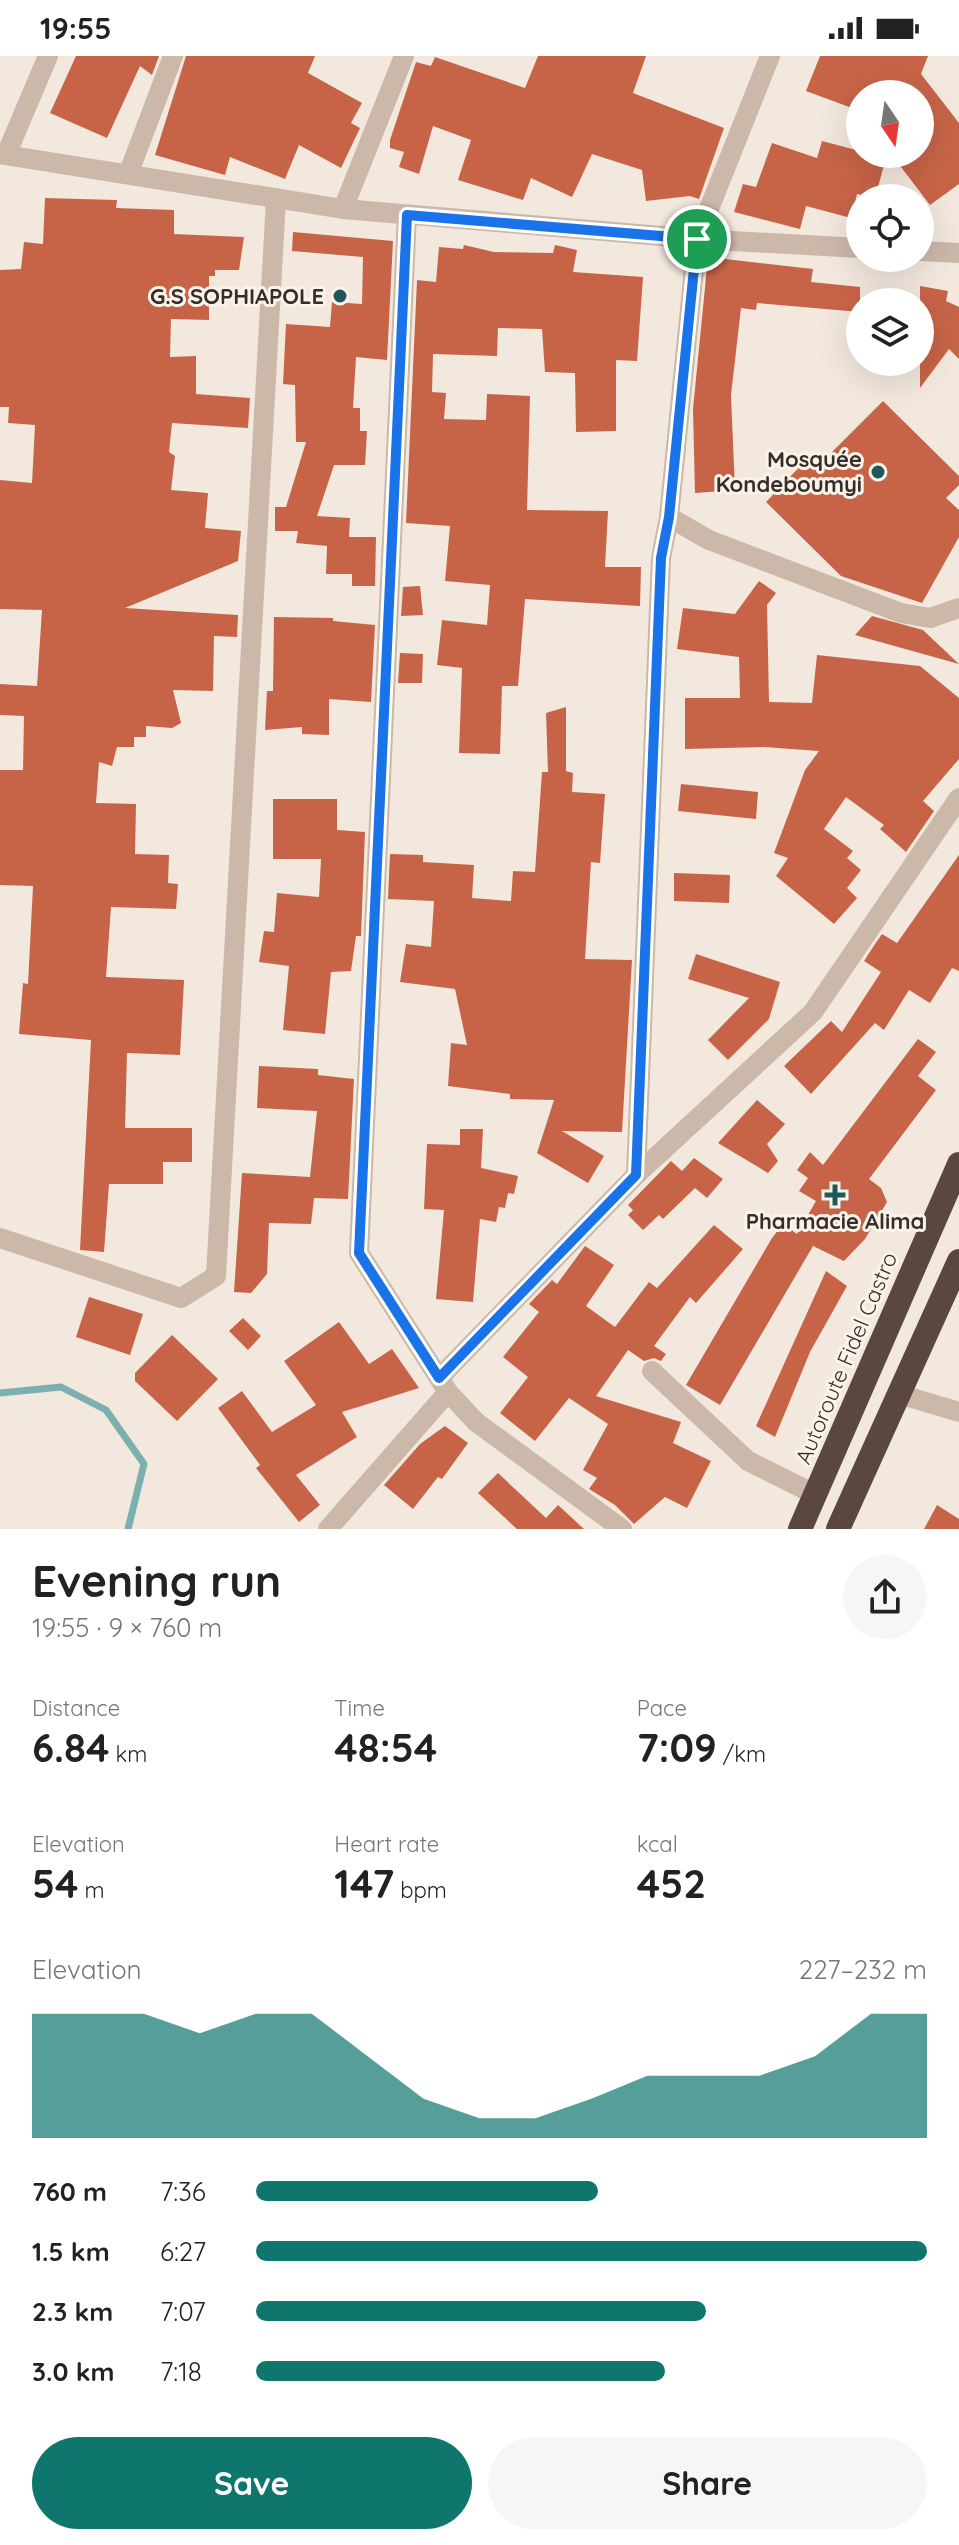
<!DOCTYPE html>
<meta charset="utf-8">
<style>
:root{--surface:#fff;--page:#f6f6f6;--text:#222;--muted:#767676;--accent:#0f766e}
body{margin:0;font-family:Quicksand,sans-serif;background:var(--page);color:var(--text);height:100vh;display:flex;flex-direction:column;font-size:30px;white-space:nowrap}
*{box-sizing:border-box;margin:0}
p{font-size:26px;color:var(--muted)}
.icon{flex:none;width:44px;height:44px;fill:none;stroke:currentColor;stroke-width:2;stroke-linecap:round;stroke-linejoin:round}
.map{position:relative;height:1473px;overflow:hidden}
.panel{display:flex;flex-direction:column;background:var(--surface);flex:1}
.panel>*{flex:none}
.needle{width:52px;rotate:167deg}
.tools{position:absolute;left:846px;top:24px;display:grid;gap:16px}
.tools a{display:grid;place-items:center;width:88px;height:88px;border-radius:50%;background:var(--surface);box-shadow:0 8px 32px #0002;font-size:40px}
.pin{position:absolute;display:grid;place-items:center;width:68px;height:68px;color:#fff;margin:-34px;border:4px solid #fff;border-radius:50%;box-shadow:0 2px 8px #0007}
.round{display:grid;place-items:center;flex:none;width:84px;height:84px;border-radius:42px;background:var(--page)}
.headline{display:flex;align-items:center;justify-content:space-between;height:136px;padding:0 32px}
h1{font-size:44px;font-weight:700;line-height:60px}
.stats{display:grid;grid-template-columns:repeat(3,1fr);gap:12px;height:136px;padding:8px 32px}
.stats div{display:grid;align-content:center}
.stats b{font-size:40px;font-weight:700}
.stats small{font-size:22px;font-weight:400}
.stats p{font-size:22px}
.chart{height:224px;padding:16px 32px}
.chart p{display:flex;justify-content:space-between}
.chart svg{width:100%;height:144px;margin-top:8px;fill:var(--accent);opacity:.7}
.primary-button{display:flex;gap:16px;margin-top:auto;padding:16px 32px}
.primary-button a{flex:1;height:92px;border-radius:48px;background:var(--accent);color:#fff;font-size:32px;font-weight:700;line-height:92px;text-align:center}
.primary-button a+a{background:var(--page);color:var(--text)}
ul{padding:0 32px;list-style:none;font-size:26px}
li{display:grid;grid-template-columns:128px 96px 1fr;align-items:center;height:60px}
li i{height:20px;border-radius:10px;background:var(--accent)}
.status{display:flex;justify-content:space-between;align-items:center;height:56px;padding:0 40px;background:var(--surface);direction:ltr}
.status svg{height:22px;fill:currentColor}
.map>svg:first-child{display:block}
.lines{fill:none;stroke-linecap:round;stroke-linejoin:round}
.stream{stroke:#7cafb0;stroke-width:7}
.building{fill:#c76448}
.street{stroke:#cbb8a9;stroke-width:20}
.highway{stroke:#594740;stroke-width:24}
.route-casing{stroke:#fff;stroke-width:16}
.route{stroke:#1a73e8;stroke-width:10}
.poi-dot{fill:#1e585b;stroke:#faf3ea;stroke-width:3}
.labels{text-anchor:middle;stroke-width:6;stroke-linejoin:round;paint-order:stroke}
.poi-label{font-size:22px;font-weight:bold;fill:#382e29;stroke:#faf3ea;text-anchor:end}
.street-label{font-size:22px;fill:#382e29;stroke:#faf3ea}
</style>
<div class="status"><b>19:55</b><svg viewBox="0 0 49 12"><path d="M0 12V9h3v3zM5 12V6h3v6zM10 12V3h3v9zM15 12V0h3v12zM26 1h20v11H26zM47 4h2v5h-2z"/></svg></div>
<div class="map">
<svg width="959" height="1473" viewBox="0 0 959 1473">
<rect width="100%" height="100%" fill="#f3e8de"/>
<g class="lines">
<!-- stream -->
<polyline class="stream" points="0,1337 61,1331 106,1354 144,1408 128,1473"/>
</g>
<!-- building -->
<g class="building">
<polygon points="76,0 159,0 152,19 140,10 107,82 50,57"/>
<polygon points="186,0 315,0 308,17 362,47 351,67 360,72 341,112 299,89 285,123 230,101 225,119 155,99"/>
<polygon points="538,0 646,0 633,37 724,72 699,143 690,140 646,145 642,114 592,98 572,141 531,122 523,144 458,124 471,84 433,70 419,118 399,111 404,96 390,92 390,84 416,6 431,10 435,1 525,32"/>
<polygon points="820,0 928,0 921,18 959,67 959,128 930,149 891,98 920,98 920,38 860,38 860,55 806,35"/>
<polygon points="822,85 860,95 860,98 886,102 875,142 857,138 851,162 806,150 800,173 734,156 743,128 756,131 772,87 817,102"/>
<polygon points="45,142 117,144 116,152 174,154 174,178 244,181 239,214 215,214 215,220 209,220 209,264 171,263 170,301 196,300 196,338 250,342 248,372 172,367 169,396 175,400 171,434 208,437 205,472 241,475 238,505 125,552 238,559 237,581 214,580 213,635 173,634 181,667 172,672 146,670 146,681 134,681 134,691 117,691 112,710 99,706 96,747 136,748 135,798 169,799 168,827 178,828 176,853 111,851 106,921 184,924 180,999 127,997 125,1072 192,1072 192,1106 163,1106 163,1128 109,1128 104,1196 80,1194 91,984 19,978 23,927 28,928 33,830 0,829 0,714 23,714 24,660 0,659 0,628 37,630 42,554 0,553 0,424 32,427 35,369 8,367 9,351 0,351 0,214 21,213 24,186 43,188"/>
<polygon points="293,176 393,185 387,304 356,301 353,352 360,352 360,375 367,375 365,409 334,409 317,460 350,462 349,481 376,481 375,530 352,530 352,518 326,518 327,490 296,487 298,475 275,475 275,451 286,451 306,386 296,386 295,329 283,328 286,268 330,271 332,246 362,248 363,201 292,195"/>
<polygon points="464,189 494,196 553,197 555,189 577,194 573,216 643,221 637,305 616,304 616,375 576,376 575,317 545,316 542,273 498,272 497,300 433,298 432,336 446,337 444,363 486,364 487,338 530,340 527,454 608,455 605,511 641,511 640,550 525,543 518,630 502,630 500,698 459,697 462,612 437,609 442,564 487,569 490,529 445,525 450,470 406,467 417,224 436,226 439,191 463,193"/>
<polygon points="708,201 813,213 811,226 860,231 860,256 757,247 756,254 741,252 731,339 735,434 695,437 693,353"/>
<polygon points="920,230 948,235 946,245 959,251 959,303 949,293 920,332"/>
<polygon points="883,345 959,420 959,429 946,442 959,454 959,481 922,547 841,520 766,446 810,400 819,409"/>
<polygon points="759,525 776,537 767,549 769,646 812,647 817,599 920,610 959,642 959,703 923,745 934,755 906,796 880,773 884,769 846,741 824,773 853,795 847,802 861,814 847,832 857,842 834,868 776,820 788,802 774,797 805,714 819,695 764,691 685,693 685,642 740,642 739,601 677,593 683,552 735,558"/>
<polygon points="420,530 423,559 401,560 403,531"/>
<polygon points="872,560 923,574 959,608 855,579"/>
<polygon points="274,561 333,562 333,565 375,569 371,646 329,643 329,679 302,678 302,671 265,674 267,635 273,635"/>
<polygon points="400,597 423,598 422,627 398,627"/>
<polygon points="566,651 566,715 573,717 572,736 605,738 600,807 591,806 585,903 632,904 622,1076 562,1075 604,1100 588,1127 537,1097 554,1044 510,1043 510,1038 448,1030 451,987 467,989 455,933 400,926 406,888 431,891 434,845 388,843 390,798 423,799 423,806 474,809 472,842 511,845 513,815 535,816 542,716 548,716 546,657"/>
<polygon points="681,728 758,736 756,763 678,755"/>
<polygon points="273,743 337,743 337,774 365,776 361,880 356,880 351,915 331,916 325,978 283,974 289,910 259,906 264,875 274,876 277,837 319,841 321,803 273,803"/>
<polygon points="959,799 959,915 952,912 930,947 909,934 884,974 875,967 811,1038 784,1010 831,965 842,976 881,916 864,905 875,888 882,878 897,887"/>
<polygon points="674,817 730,819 729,847 674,845"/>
<polygon points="696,898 780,926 769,963 728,1004 708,984 749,942 688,923"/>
<polygon points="918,983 936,996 918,1020 936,1034 869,1123 881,1132 887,1146 865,1183 844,1205 813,1190 720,1349 686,1329 772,1182 783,1168 797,1178 816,1145 799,1135 808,1122 797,1114 810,1096 823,1109"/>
<polygon points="259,1010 318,1013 318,1019 354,1023 348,1143 314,1142 311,1168 269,1167 267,1218 251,1237 234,1236 242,1117 310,1121 317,1055 257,1052"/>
<polygon points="757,1044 785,1068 767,1088 778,1105 768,1117 718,1087"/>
<polygon points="460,1073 483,1073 481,1112 518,1120 514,1138 508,1137 505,1152 499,1151 496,1166 480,1163 473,1246 436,1243 444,1154 424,1153 427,1088 460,1089"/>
<polygon points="694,1102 723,1123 707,1142 695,1132 663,1163 659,1159 643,1174 628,1159 633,1154 628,1149 671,1105 682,1115"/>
<polygon points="714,1169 743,1193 696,1247 690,1241 654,1290 666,1298 661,1305 654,1302 644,1305 628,1294 596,1340 681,1366 673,1387 711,1405 687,1452 665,1441 634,1468 615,1449 589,1433 597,1422 583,1414 608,1368 569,1342 535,1385 500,1357 528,1321 503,1301 539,1256 529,1248 552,1224 557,1228 585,1190 614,1209 586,1250 615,1271 649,1226 657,1232"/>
<polygon points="826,1215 847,1230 810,1296 775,1381 756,1370"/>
<polygon points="89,1241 143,1258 130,1299 76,1281"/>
<polygon points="243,1262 261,1280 248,1294 229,1275"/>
<polygon points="339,1266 369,1308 392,1293 419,1332 342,1356 357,1381 296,1419 320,1449 299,1466 256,1412 260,1409 218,1352 242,1335 272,1376 316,1349 284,1305"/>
<polygon points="172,1279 218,1323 177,1365 135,1325 135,1317"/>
<polygon points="445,1370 468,1387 442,1423 438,1421 413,1453 384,1429 420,1388"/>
<polygon points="498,1417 546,1462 558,1449 584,1473 517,1473 478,1437"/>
<polygon points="937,1449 959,1463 959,1473 924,1473"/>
</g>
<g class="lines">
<!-- street -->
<g class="street">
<polyline points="770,0 697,183 669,461 709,484 901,557 930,562 959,552"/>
<polyline points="0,98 343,153 697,183 860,192"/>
<polyline points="6,99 48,0"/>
<polyline points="129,116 173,0"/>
<polyline points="343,153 404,0"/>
<polyline points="407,159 359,1197 448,1336 476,1366 622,1473"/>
<polyline points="920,195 959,197"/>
<polyline points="636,1119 813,956 959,742"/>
<polyline points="0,1182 181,1242 216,1220 276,143"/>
<polyline points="652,1315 748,1405 816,1439"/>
<polyline points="439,1322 636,1119 661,502 669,461"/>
<polyline points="899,1338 959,1356"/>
<polyline points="328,1473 448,1336"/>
</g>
<!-- highway -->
<g class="highway">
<polyline points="800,1473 959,1108"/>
<polyline points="838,1473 959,1205"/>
</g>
</g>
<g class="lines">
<defs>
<polygon id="route" points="407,159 697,183 669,461 661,502 636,1119 439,1322 359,1197"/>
</defs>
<!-- route casing -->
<use href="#route" class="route-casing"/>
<!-- route -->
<use href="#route" class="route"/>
</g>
<!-- markers -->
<g class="poi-dot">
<circle cx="340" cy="240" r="8"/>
<circle cx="878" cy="416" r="8"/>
<path d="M831 1127h8v8h8v8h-8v8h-8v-8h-8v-8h8z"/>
</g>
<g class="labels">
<!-- poi labels -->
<g class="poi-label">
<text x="324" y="248">G.S SOPHIAPOLE</text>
<text x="862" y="411">Mosquée<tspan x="862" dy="25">Kondeboumyi</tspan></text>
<text x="835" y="1173" text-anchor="middle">Pharmacie Alima</text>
</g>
<!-- street labels -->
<g class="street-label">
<text transform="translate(846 1302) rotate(-67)" y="8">Autoroute Fidel Castro</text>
</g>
</g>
</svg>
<div class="tools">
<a><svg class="needle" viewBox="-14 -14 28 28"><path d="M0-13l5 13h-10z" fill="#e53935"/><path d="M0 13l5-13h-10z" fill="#767676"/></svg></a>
<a><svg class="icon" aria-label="locate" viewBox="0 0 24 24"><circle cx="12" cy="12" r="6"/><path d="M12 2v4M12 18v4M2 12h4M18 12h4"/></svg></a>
<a><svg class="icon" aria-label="layers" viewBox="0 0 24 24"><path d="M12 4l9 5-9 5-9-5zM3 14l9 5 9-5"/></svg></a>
</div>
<div class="pin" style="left:697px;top:183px;background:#1e9e55"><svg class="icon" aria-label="arrive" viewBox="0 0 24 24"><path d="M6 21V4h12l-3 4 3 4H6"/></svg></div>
</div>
<section class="panel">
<div class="headline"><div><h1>Evening run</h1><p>19:55 · 9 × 760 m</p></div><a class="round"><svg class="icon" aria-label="share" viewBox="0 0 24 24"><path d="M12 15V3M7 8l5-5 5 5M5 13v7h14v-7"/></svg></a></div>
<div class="stats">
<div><p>Distance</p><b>6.84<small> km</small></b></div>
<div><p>Time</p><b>48:54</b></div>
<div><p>Pace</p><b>7:09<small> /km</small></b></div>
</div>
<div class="stats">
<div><p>Elevation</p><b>54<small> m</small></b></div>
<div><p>Heart rate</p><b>147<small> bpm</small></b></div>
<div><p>kcal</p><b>452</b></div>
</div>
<div class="chart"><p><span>Elevation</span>227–232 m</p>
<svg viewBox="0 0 160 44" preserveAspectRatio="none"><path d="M0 44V6L10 6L20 6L30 12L40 6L50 6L60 19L70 32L80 38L90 38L100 32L110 25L120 25L130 25L140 19L150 6L160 6V44z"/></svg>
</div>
<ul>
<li><b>760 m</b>7:36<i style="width:51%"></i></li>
<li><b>1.5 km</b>6:27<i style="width:100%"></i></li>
<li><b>2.3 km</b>7:07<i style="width:67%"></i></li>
<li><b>3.0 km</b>7:18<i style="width:61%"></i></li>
</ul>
<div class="primary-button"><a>Save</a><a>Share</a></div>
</section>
